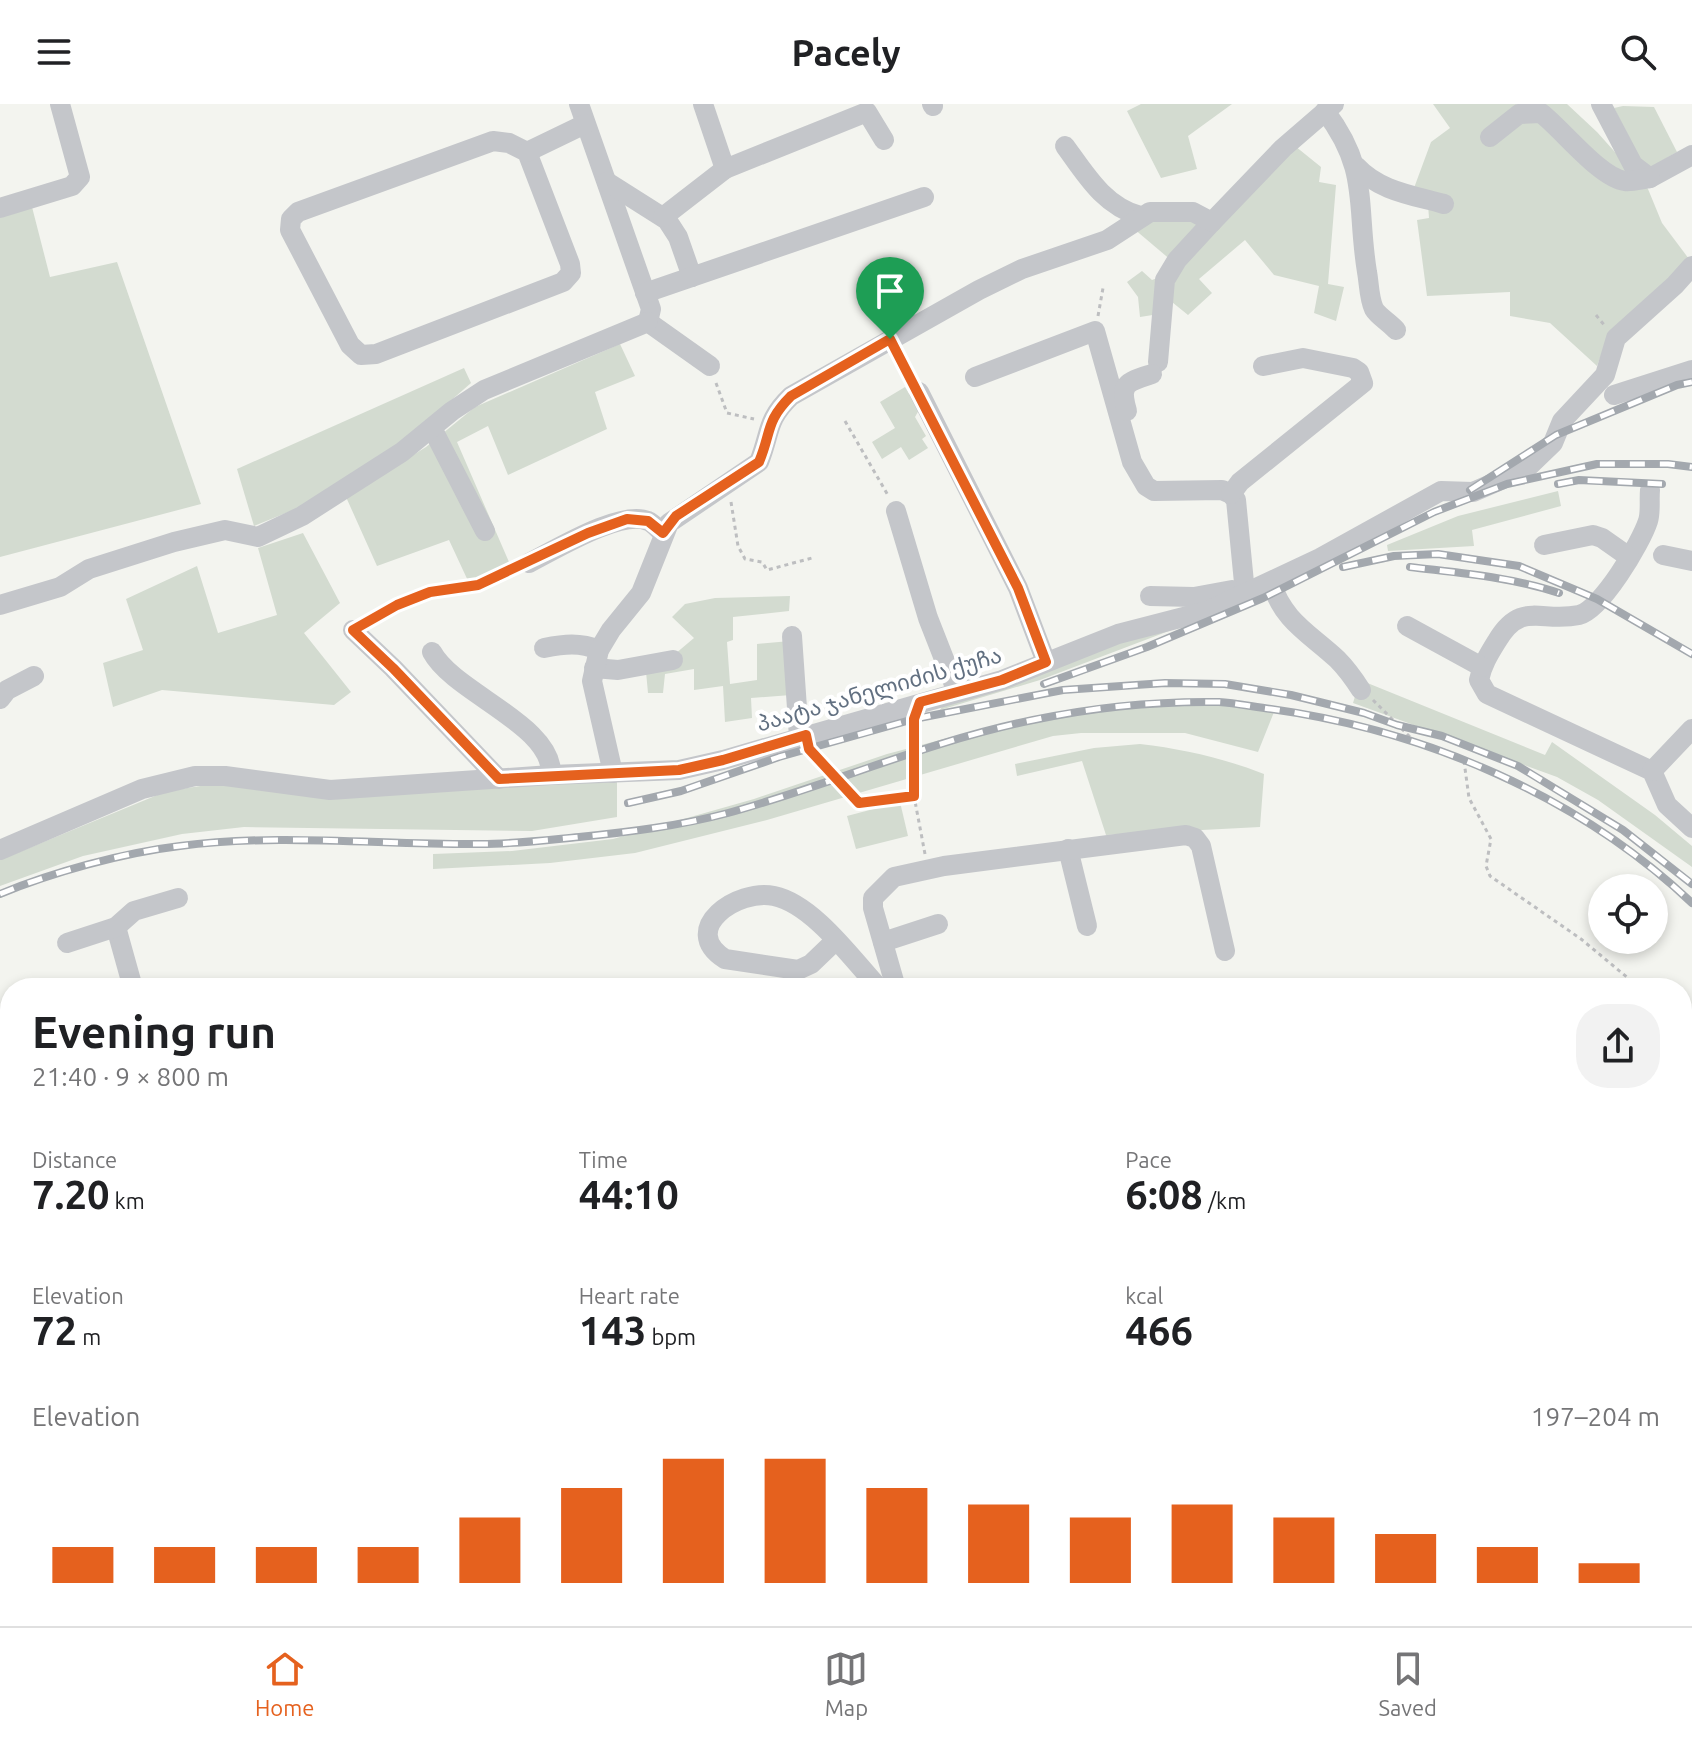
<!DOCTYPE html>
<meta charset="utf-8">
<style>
:root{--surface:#fff;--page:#f2f2f2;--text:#202124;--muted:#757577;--line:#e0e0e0;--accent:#e5611e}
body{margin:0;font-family:Ubuntu,"Noto Sans Georgian",sans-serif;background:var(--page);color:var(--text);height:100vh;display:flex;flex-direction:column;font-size:30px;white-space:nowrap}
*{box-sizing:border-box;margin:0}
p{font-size:26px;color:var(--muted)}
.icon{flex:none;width:44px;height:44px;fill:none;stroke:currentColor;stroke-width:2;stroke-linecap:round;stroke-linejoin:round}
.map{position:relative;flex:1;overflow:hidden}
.drawer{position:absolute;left:0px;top:874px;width:1692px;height:648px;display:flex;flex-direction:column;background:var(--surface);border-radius:32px 32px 0 0;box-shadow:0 4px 12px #0003}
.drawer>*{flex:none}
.tools{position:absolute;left:1588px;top:770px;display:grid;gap:16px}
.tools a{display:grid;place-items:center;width:80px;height:80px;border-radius:50%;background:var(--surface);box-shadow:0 4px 12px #0003;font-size:40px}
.pin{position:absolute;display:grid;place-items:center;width:68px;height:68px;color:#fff;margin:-82px -34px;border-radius:50% 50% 50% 0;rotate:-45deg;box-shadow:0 0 8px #0007}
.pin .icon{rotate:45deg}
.round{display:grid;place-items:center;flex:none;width:84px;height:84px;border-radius:32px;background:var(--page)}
.overview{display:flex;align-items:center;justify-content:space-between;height:136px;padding:0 32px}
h1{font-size:44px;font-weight:700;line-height:60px}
.figures{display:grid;grid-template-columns:repeat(3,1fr);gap:12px;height:136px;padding:8px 32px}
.figures div{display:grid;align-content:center}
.figures b{font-size:40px;font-weight:700}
.figures small{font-size:22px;font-weight:400}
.figures p{font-size:22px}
.chart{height:224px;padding:16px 32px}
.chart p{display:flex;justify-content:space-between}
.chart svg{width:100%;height:144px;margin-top:8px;stroke:var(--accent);stroke-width:6}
header{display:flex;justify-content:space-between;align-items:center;height:104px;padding:0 32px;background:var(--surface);font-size:36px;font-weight:700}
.dock{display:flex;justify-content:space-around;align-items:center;height:112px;border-top:2px solid var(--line);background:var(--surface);font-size:22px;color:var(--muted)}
.dock a{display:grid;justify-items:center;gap:4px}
.dock .active{color:var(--accent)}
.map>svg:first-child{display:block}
.green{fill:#d3dbd0}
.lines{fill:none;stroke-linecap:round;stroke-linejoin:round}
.major-casing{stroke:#b6b9bd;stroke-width:28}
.path{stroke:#bdbec0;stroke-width:3;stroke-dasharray:4 4;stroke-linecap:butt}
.minor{stroke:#c4c6ca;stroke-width:20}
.major{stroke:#fff;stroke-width:26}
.rail-casing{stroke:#a3a8ae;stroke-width:8}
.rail{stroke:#fff;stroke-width:5;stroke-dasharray:15;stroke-linecap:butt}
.route-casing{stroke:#fff;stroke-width:16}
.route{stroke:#e5611e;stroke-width:10}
.labels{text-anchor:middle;stroke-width:8;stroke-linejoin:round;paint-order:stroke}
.street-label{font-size:22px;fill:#627081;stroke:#fff}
</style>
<header><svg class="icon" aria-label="menu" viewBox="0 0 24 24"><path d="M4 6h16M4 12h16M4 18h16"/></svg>Pacely<svg class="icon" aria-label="search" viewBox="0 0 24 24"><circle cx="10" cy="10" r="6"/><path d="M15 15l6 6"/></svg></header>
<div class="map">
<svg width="1692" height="1522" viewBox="0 0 1692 1522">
<rect width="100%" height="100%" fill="#f3f4ef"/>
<!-- green -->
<g class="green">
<polygon points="1141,0 1232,0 1188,32 1197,65 1161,74 1127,7"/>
<polygon points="1433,0 1567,0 1597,28 1648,85 1662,119 1692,159 1605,241 1597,262 1550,219 1510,212 1510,188 1427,192 1417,116 1429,114 1427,87 1414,84 1431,38 1450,24"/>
<polygon points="1623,2 1654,3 1677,48 1646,66 1614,4"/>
<polygon points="1295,42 1321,63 1319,78 1336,81 1328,180 1344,183 1336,217 1314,209 1319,182 1274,171 1245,136 1199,175 1212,189 1188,211 1167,194 1170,174"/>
<polygon points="32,103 50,173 117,158 201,400 0,453 0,113"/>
<polygon points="1147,113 1191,113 1198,123 1172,157 1133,124"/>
<polygon points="1142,167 1152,176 1163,172 1159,210 1140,213 1138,193 1127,178"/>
<polygon points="620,240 635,272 595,288 607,325 508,371 488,322 457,338 509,458 469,479 449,436 377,462 346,393 426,343 475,303"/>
<polygon points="464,264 471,279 399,342 303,402 254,422 237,365"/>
<polygon points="905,283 919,306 915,313 926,332 922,335 928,344 909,356 901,343 882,355 872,338 895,324 880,298"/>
<polygon points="1558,387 1561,402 1472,426 1474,442 1388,447 1387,441 1458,412"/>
<polygon points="303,429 340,499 304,529 351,588 334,601 162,586 113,603 103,559 143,546 126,495 197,462 218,529 277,511 258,444"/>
<polygon points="790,492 789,507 733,513 733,536 727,538 730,580 757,576 757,540 790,537 791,591 751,594 752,614 725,618 723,582 694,586 694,565 665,570 663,589 648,589 645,557 675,550 694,534 672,513 685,500 715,494"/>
<polygon points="1211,511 1040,576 940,606 943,601 1081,549"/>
<polygon points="1360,576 1545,651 1552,638 1655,711 1692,742 1692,763 1598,696 1557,673 1353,599"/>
<polygon points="1219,600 1274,608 1258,648 1185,629 1081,629 1053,632 767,716 635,749 550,759 433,765 433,750 512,747 613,735 754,695 887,650 978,626 1084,605"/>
<path d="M1140,640C1183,645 1223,654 1264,670L1260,723L1106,731L1082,657L1017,672L1015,660L1094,644Z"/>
<polygon points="617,677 617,713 532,727 244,723 182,730 83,752 0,782 0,756 167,687 227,678"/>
<polygon points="900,698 908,732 856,745 847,712"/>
<polygon points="1692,1107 1692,1261 1682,1263 1682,1110"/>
<polygon points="434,1512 565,1512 569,1520 472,1522"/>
<polygon points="700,1512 891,1512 892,1522 844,1522"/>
</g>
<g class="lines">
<defs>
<g id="major">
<polyline points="0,1372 10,1374"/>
<polyline points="1682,1405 1692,1402"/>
<polyline points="0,1422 10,1424"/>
<polyline points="395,1512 431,1522"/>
<polyline points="594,1512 650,1522"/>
<polyline points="1125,1522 1172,1512"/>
<polyline points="1187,1522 1199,1512"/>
<polyline points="1242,1522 1281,1512"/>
<polyline points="1294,1522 1305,1512"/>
</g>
</defs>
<!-- major casing -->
<use href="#major" class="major-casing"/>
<!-- path -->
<g class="path">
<polyline points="1596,211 1605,222"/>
<polyline points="1098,212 1103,184"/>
<polyline points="898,249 912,274"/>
<polyline points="716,279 727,309 754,315"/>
<polyline points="845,317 889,393"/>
<polyline points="731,398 738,442 745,455 762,458 767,466 812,454"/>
<polyline points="369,516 430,488 478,481 515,465"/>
<polyline points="1373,596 1417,640 1464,657 1469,694 1491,735 1486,762 1490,772 1581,835 1640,884"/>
<polyline points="914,619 914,692 925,750"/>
<polyline points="813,649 859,699 914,692"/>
<polyline points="1682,926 1692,936"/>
<polyline points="0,1395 10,1397"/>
<polyline points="483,1512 522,1522"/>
<polyline points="507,1512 545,1522"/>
<polyline points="881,1512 883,1522"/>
</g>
<!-- minor -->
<g class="minor">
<polyline points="579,0 651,205 648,218"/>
<polyline points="703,0 725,65"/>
<polyline points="932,0 933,2"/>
<polyline points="1601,0 1633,61 1650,74 1692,51"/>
<path d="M1325,7C1370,66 1356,101 1367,168C1369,178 1369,195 1374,205C1378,212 1390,219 1396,226"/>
<path d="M1490,33L1519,10L1541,9C1562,25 1600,74 1625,77C1632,78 1642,75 1650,74"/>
<polygon points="493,37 509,39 527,48 570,160 571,169 563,178 376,250 361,251 350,241 290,126 291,115 298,108"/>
<path d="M1065,42C1086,71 1104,102 1140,112"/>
<polyline points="527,48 585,20"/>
<path d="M1356,62C1379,87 1412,91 1444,100"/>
<polyline points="607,78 667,116 678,133 692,173"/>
<polyline points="0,104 72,82 80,73 60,0"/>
<polyline points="663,113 725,65 867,8 884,36"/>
<polyline points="645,189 924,93"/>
<polyline points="648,218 710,262"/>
<polyline points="1158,258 1165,176 1177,156 1212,118"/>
<polyline points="975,273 1095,227 1132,358 1146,382 1154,387 1222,386 1231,390 1236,396 1245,489"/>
<polyline points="919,288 1018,484 1046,558"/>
<polyline points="1614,291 1692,266"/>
<path d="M1127,307C1119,279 1127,278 1152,270"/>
<polyline points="432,324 485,427"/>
<path d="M1650,386C1649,396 1651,408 1648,417C1641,439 1601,506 1579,511C1541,519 1521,496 1497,537C1489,550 1482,561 1479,576L1487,590L1652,667L1667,701L1692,724"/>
<polyline points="1231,390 1240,378 1363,279 1359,268 1353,264 1303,254 1263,262"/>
<polyline points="896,407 928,514 957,588"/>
<polyline points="1544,441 1593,431 1602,434 1629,453"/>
<polyline points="1663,451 1692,457"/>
<path d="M529,459C555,446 621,405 648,417C653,419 659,426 663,429"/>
<path d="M1271,478C1283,517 1309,529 1337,555C1346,564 1354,575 1361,586"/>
<polyline points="1150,492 1194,493 1232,486"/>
<polyline points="0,501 60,483 89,465 174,438 225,426 258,433 302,412 402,348 452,307 484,286 648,218"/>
<polyline points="1407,522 1482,563"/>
<polyline points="353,526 393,564 499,675"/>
<polyline points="792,532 799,633"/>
<path d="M544,544C564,540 580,538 599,546"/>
<path d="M432,548C454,589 554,621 551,671"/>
<polyline points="594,564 618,566 673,556"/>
<polyline points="0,595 7,586 34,572"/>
<polyline points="1652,667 1692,625"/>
<path d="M613,669L592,577L599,546L611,526L641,489L669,419L759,358C771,328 766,316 791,292L979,186L1022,165L1107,136L1150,108H1193L1212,118L1283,44L1334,0"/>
<polyline points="1068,745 1087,822"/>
<polyline points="0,746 142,685 195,672 225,672 330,686 551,671 679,666 723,656 1002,576 1118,530 1207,507 1320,454 1441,387 1473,388 1526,365 1553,339 1562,317 1605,271 1616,234 1675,181 1692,162"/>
<polyline points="116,823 133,884"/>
<path d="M835,837L811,860L798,866L725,855C678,825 738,784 774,792C813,800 853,856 879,884"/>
<polyline points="883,838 938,820"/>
<polyline points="67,839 116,823 134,807 178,794"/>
<polyline points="896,884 873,804 873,794 894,773 944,762 1186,731 1195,734 1201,742 1225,847"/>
<polyline points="1682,1099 1692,1096"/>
<polyline points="0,1121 10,1122"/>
<polyline points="0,1171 10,1173"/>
<polyline points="0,1218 10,1219"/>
<polyline points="0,1256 10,1240"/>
<polyline points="1682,1354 1692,1351"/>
<polyline points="0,1360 10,1354"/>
<polyline points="92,1512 98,1522"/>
<polyline points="1000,1512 1004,1522"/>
<polyline points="1665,1512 1679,1522"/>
<polyline points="331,1522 334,1512"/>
<polyline points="1618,1522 1652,1512"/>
</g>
<!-- major -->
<use href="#major" class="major"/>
<defs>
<g id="rail">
<polyline points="1558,380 1579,376 1662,380"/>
<polyline points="1470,386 1556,331 1677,281 1692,278"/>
<polyline points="1343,463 1394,452 1438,450 1519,462 1597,495 1692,550"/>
<path d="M1410,463C1459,469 1512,473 1559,489"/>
<polyline points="1044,580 1147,543 1263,494 1434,408 1507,380 1597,360 1668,360 1692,363"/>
<polyline points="628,699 681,687 779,653 914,615 1063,586 1165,579 1225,580 1291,591 1364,609 1397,621 1442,632 1518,662 1623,726 1692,780"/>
<path d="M0,790C53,768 122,749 180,742C280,729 381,741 481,740C514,740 547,736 579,733C629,728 679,722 728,709C830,681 929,637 1033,616C1095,603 1156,597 1219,598C1236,599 1254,603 1271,605C1424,626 1579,692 1692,799"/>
</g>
</defs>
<!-- rail casing -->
<use href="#rail" class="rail-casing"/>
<!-- rail -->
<use href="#rail" class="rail"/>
</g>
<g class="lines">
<defs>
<path id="route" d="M890,235L1018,484L1046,558L1002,576L920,598L914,615V692L859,699L809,645L806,631L723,656L679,666L499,675L393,564L353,526L397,501L430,488L478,481L588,429L627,415L648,417L663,429L676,412L759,358C772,327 765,318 791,292Z"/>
</defs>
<!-- route casing -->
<use href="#route" class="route-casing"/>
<!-- route -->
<use href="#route" class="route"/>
</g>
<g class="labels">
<!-- street labels -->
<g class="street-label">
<text transform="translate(879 585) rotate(-16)" y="8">პაატა ჯანელიძის ქუჩა</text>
</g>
</g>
</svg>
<div class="tools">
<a><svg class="icon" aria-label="locate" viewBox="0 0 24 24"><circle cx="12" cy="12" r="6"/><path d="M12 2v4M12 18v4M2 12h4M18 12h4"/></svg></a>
</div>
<div class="pin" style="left:890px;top:235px;background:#1e9e55"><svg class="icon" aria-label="arrive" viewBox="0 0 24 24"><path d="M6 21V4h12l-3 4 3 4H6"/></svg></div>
<section class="drawer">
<div class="overview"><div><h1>Evening run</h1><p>21:40 · 9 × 800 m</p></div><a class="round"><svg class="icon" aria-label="share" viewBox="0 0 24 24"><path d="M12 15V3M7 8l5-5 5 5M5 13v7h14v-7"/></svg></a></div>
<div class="figures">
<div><p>Distance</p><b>7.20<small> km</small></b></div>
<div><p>Time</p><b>44:10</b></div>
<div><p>Pace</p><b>6:08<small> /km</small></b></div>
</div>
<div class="figures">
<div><p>Elevation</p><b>72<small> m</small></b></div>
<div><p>Heart rate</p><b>143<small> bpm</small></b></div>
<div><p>kcal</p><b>466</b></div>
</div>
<div class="chart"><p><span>Elevation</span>197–204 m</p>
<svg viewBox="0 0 160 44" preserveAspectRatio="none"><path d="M5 44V33M15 44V33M25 44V33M35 44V33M45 44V24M55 44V15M65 44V6M75 44V6M85 44V15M95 44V20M105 44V24M115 44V20M125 44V24M135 44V29M145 44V33M155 44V38"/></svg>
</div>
</section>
</div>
<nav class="dock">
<a class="active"><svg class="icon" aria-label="home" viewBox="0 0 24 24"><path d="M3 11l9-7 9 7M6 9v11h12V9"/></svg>Home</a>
<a><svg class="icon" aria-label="map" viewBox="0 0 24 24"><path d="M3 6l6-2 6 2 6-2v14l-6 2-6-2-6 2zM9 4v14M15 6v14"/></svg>Map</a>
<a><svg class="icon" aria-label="saved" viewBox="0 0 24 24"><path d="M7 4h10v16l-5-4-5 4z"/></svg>Saved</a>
</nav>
